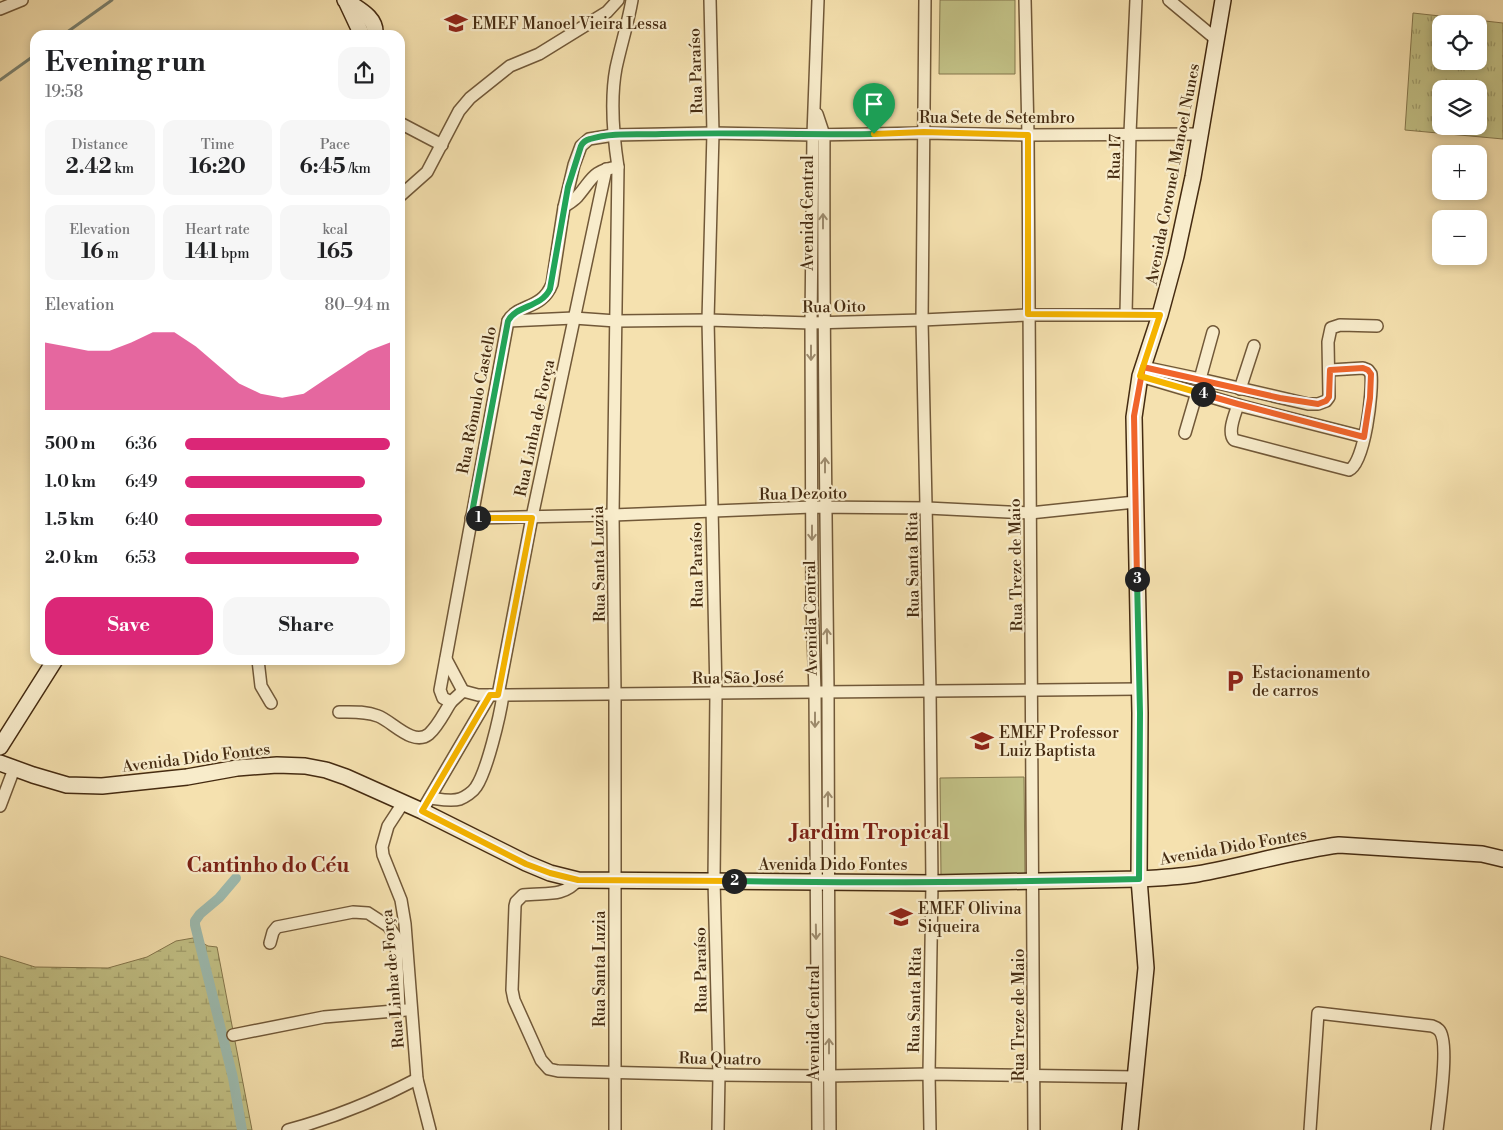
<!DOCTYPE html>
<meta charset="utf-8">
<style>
:root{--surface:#fff;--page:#f6f6f6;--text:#202124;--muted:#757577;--accent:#db2777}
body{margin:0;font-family:"Libre Bodoni",serif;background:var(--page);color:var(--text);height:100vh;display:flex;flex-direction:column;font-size:19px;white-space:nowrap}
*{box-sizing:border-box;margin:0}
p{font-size:16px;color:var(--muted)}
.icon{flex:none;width:28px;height:28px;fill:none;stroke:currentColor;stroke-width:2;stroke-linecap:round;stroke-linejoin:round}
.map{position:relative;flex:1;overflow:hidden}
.panel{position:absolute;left:30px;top:30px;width:375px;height:635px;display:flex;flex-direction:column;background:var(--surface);border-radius:15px;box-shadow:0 2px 8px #0003}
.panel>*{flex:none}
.controls{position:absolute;left:1432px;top:15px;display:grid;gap:10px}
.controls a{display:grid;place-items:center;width:55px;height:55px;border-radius:10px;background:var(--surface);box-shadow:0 2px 8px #0003;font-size:25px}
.pin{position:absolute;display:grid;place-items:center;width:42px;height:42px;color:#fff;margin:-51px -21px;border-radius:50% 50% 50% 0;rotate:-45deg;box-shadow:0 0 5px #0007}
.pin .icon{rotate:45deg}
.km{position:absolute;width:25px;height:25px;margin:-12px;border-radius:50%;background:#222;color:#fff;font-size:14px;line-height:25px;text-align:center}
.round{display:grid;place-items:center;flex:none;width:52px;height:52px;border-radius:15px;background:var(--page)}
.head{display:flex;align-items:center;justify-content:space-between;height:85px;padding:0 15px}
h1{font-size:28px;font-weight:700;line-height:38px}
.stats{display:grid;grid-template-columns:repeat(3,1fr);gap:8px;height:85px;padding:5px 15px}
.stats div{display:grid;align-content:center;border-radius:12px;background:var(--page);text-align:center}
.stats b{font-size:21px;font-weight:700}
.stats small{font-size:14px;font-weight:400}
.stats p{font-size:14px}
.chart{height:140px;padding:10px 15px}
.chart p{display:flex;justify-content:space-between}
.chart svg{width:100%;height:90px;margin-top:5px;fill:var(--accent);opacity:.7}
.cta{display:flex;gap:10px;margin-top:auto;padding:10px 15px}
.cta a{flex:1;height:58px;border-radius:15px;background:var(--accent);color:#fff;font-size:20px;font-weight:700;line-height:58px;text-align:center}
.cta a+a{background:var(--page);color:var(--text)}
ul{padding:0 15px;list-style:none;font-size:16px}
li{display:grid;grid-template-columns:80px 60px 1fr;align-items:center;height:38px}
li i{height:12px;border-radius:6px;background:var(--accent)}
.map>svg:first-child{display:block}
.grass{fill:url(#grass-tufts);stroke:#84764c;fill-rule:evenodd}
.wetland{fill:url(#wetland-marsh);stroke:#84764c}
.park{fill:#c2c186;stroke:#84764c}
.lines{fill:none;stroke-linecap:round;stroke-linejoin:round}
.stream{stroke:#7a8271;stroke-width:3}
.canal{stroke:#9dbcb1;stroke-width:10}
.street-casing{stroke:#715838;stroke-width:14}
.secondary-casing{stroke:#452b11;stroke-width:18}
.street{stroke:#f8eccb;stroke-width:11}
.secondary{stroke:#f8eccb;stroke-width:15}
.oneway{stroke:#9e8c6e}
.split-1-casing{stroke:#fff;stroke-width:10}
.split-2-casing{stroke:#fff;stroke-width:10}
.split-3-casing{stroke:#fff;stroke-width:10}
.split-4-casing{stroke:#fff;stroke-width:10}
.split-5-casing{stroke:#fff;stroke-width:10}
.split-1{stroke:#22a559;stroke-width:6}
.split-2{stroke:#f5b400;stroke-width:6}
.split-3{stroke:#22a559;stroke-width:6}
.split-4{stroke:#f0652b;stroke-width:6}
.split-5{stroke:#f5b400;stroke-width:6}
.labels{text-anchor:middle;stroke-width:4.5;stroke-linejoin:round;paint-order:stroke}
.poi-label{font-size:16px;fill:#452b11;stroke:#f8eccb;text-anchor:start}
.street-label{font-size:16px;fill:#452b11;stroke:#f8eccb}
.district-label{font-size:21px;font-weight:bold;fill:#7a1f14;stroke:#f8eccb}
</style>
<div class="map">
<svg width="1503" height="1130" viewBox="0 0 1503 1130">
<defs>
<pattern id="grass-tufts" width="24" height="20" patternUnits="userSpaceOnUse" patternTransform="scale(1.25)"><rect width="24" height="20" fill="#c2c186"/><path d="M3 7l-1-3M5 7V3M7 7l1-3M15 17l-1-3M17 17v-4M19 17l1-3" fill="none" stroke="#9f9d6c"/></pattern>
<pattern id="wetland-marsh" width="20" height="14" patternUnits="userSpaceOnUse" patternTransform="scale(1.25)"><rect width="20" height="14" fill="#c2c186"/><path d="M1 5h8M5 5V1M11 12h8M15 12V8" fill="none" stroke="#9f9d6c"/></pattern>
</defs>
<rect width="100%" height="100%" fill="#f5e1af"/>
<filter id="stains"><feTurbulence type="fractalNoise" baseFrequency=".004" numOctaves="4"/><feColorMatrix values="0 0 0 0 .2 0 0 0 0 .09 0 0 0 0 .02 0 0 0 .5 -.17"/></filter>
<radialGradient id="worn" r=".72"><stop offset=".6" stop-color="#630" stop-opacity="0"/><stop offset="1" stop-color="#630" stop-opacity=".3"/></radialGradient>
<!-- grass -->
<path class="grass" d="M1413,13L1503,23V139L1405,130ZM1441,24H1479V61H1441ZM1441,89H1479V126H1441Z"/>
<!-- wetland -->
<polygon class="wetland" points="193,938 208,946 217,947 252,1130 0,1130 0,956 35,967 108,968 147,957 176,941"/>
<!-- park -->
<g class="park">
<polygon points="940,0 1015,0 1015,74 939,74"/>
<polygon points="1024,777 1025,875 941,876 940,778"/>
</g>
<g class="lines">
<!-- stream -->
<g class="stream">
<polyline points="63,35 112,0"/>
<polyline points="0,80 35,55"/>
</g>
<!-- canal -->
<polyline class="canal" points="236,878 219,898 200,914 195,921 195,925 233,1078 242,1130"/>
<defs>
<g id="street">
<polyline points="710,0 713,133 708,320 716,694 714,880 719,1075 718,1130"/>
<polyline points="925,0 922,320 930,691 932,883 929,1074 930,1130"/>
<polyline points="1025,0 1028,135 1034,1130"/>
<polyline points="1169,0 1217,40"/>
<polyline points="0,9 22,0"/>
<path d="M817,114L824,135C823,320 826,505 828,690C829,837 828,983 830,1130"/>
<polyline points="400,123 442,145"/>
<path d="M618,167C591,171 593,179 577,197C573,201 568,204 564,207L552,284C542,310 517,304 508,321L440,690L443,698L451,702L463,691L478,695H498L1139,689"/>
<polyline points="400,196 427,172 459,111 470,98 510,66 539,54 607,12 618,0"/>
<polyline points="564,207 574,165 581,146 589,139 614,135 713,133 813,135 924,133 1028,135 1200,134"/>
<polyline points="1126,314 1130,133 1136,0"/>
<polyline points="508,321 574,318 616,321 708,320 811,323 922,320 1028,315 1160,315"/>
<polyline points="1213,332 1200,379 1308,404 1318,404 1326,401 1329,397 1328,342 1331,328 1340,325 1377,326"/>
<polyline points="1143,367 1200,379"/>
<polyline points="1140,376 1238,405 1364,437"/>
<polyline points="1240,389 1254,346"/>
<path d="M1238,405C1235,414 1227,432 1234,440L1349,470C1365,463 1373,391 1371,374L1368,370L1363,368L1330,370"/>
<polyline points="1185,433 1197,392"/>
<polyline points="471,518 613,515 812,507 927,508 1030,513 1135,502"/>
<polyline points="446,659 463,691"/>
<polyline points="258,660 261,686 271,703"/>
<polyline points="498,695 532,517 606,169"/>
<path d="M339,712C352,712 365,711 378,716C392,721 413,747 429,734C438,726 444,713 451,702"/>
<path d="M430,798C439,799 451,802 460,799C465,797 473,792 476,787C487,771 500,716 503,695"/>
<polyline points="403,803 388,826 382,847 383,855 401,900 405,924 417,1079 430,1130"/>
<polyline points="426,804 490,695"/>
<polyline points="0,806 14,769"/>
<path d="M578,880C563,898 544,892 523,895L516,902L515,906L512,990L514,1000L541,1060L549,1069L558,1071L719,1075L829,1076L929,1074L1136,1077"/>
<polyline points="270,943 273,932 277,927 353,912 368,913 388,926 396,937 399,1011"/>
<polyline points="233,1035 324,1017 406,1010"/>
<path d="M288,1130C333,1118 375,1101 417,1079"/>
<path d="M615,1130V694L613,515L618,167C613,134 610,100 616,68C621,45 628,23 632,0"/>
<polyline points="818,1130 815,692 812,602 811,323 813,135 818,0"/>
<path d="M1310,1130L1318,1013L1432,1026C1435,1027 1437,1028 1439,1030C1450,1041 1439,1112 1437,1130"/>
</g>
<g id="secondary">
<path d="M345,0C358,9 377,17 375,35"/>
<polyline points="347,3 362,35"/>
<polyline points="0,747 55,660"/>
<path d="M0,763L33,775L67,785L102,786L187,777L237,768L277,765L305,766L326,770L346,777L422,811L526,863L550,873L578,880L932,883L1139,879C1159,878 1178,877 1197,874C1244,866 1291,851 1339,845L1482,854L1503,859"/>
<polyline points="1130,1130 1146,968 1139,879 1140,713 1134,417 1140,376 1160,315 1176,256 1193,177 1223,0"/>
</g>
</defs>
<!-- street casing -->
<use href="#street" class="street-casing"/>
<!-- secondary casing -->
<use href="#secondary" class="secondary-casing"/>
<!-- street -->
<use href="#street" class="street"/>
<!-- secondary -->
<use href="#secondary" class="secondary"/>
</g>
<!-- one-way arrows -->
<defs><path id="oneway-shaft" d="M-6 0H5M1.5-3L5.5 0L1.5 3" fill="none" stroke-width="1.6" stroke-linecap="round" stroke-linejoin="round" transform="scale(1.25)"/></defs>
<g class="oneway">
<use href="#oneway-shaft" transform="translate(823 221) rotate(-90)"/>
<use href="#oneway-shaft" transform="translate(811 353) rotate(90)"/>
<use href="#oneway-shaft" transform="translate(825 465) rotate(-90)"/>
<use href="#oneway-shaft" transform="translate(812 533) rotate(90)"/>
<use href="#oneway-shaft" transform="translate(827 636) rotate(-91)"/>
<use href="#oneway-shaft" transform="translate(815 720) rotate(90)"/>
<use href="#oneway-shaft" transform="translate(828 799) rotate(-90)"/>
<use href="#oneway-shaft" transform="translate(816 932) rotate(89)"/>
<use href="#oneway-shaft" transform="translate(829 1046) rotate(-90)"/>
</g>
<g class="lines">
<defs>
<path id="split-1" d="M478,518H471L508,321C516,305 541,308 550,289L568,187L581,146C583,142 586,140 590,139C612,132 640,135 662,134C733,132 803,135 874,134"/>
<polyline id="split-2" points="478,518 532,518 498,695 490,695 422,811 526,864 550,873 578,880 734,881"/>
<path id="split-3" d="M734,881C869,884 1004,882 1139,879L1140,713L1137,579"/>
<polyline id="split-4" points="1137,579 1134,416 1143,367 1280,398 1318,404 1326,401 1329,397 1330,370 1363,368 1368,370 1371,374 1370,398 1364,437 1238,404 1203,394"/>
<polyline id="split-5" points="874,134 924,132 1028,135 1028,314 1160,315 1140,376 1203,394"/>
</defs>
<!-- split-1 casing -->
<use href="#split-1" class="split-1-casing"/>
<!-- split-2 casing -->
<use href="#split-2" class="split-2-casing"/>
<!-- split-3 casing -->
<use href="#split-3" class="split-3-casing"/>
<!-- split-4 casing -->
<use href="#split-4" class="split-4-casing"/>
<!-- split-5 casing -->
<use href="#split-5" class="split-5-casing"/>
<!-- split-1 -->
<use href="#split-1" class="split-1"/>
<!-- split-2 -->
<use href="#split-2" class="split-2"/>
<!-- split-3 -->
<use href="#split-3" class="split-3"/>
<!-- split-4 -->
<use href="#split-4" class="split-4"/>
<!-- split-5 -->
<use href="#split-5" class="split-5"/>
</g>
<!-- icons -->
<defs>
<symbol id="school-bare" viewBox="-9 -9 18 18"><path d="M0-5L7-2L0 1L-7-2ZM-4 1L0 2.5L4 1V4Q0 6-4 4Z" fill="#8f2418" stroke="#f8eccb" stroke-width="2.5" paint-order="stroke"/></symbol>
<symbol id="parking-bare" viewBox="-9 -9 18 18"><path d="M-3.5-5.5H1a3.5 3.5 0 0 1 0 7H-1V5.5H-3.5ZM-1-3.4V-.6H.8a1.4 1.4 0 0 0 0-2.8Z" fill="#8f2418" stroke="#f8eccb" stroke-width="2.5" paint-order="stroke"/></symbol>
</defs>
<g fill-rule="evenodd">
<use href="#school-bare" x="440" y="7" width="32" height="32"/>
<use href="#parking-bare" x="1219" y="665" width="32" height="32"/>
<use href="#school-bare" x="966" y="725" width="32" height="32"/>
<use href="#school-bare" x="885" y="901" width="32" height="32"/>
</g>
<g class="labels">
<!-- poi labels -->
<g class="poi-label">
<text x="472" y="29">EMEF Manoel Vieira Lessa</text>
<text x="1252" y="678">Estacionamento<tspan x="1252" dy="18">de carros</tspan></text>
<text x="999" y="738">EMEF Professor<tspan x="999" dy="18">Luiz Baptista</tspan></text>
<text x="918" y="914">EMEF Olivina<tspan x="918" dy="18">Siqueira</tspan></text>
</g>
<!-- street labels -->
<g class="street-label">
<text transform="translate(695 71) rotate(-92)" y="6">Rua Paraíso</text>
<text x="997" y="123">Rua Sete de Setembro</text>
<text transform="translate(1114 157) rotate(-89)" y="6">Rua 17</text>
<text transform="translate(1172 174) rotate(-79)" y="6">Avenida Coronel Manoel Nunes</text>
<text transform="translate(807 213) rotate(-90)" y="6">Avenida Central</text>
<text transform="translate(834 306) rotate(-1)" y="6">Rua Oito</text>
<text transform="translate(476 400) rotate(-79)" y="6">Rua Rômulo Castello</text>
<text transform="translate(534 428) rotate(-78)" y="6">Rua Linha de Força</text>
<text transform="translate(803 493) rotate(-1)" y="6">Rua Dezoito</text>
<text transform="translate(598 564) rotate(-91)" y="6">Rua Santa Luzia</text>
<text transform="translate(696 565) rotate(-91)" y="6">Rua Paraíso</text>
<text transform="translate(912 565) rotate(-91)" y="6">Rua Santa Rita</text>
<text transform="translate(1015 565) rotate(-91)" y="6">Rua Treze de Maio</text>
<text transform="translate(810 618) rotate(-91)" y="6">Avenida Central</text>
<text transform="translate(738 677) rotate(-1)" y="6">Rua São José</text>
<text transform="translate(196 757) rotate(-7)" y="6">Avenida Dido Fontes</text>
<text transform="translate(1233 846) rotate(-10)" y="6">Avenida Dido Fontes</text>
<text x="833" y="870">Avenida Dido Fontes</text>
<text transform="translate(599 969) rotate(-90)" y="6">Rua Santa Luzia</text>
<text transform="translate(700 970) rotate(-91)" y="6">Rua Paraíso</text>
<text transform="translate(392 979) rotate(-95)" y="6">Rua Linha de Força</text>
<text transform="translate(914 1000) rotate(-89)" y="6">Rua Santa Rita</text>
<text transform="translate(1018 1015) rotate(-90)" y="6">Rua Treze de Maio</text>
<text transform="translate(813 1023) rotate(-90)" y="6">Avenida Central</text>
<text transform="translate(720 1058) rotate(1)" y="6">Rua Quatro</text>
</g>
<!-- district labels -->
<g class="district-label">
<text x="870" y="839">Jardim Tropical</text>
<text x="268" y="872">Cantinho do Céu</text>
</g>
</g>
<rect width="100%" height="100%" filter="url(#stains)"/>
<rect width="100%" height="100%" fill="url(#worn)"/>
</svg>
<div class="controls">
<a><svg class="icon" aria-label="locate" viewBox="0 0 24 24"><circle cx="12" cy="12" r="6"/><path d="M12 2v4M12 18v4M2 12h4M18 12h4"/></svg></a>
<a><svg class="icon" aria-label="layers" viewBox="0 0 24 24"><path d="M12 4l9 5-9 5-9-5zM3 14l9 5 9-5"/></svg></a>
<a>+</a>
<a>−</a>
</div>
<div class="pin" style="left:874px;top:134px;background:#1e9e55"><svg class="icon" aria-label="arrive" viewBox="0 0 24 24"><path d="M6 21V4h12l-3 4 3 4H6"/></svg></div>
<b class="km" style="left:478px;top:518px">1</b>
<b class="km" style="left:734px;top:881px">2</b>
<b class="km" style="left:1137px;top:579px">3</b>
<b class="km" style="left:1203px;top:394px">4</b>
<section class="panel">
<div class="head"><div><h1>Evening run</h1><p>19:58</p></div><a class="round"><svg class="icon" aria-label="share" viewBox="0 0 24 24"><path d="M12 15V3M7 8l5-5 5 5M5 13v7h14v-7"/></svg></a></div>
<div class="stats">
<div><p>Distance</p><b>2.42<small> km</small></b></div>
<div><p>Time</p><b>16:20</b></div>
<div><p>Pace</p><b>6:45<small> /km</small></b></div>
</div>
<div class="stats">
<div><p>Elevation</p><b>16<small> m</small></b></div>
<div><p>Heart rate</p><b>141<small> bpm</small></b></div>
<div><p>kcal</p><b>165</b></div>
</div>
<div class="chart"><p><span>Elevation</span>80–94 m</p>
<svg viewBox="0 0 160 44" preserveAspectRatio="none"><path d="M0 44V11L10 13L20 15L30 15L40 11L50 6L60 6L70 13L80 22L90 31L100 36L110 38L120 36L130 29L140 22L150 15L160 11V44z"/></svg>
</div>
<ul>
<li><b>500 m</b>6:36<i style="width:100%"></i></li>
<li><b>1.0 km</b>6:49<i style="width:88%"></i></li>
<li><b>1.5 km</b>6:40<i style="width:96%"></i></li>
<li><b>2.0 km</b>6:53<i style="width:85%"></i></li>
</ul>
<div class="cta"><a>Save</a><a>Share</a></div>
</section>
</div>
